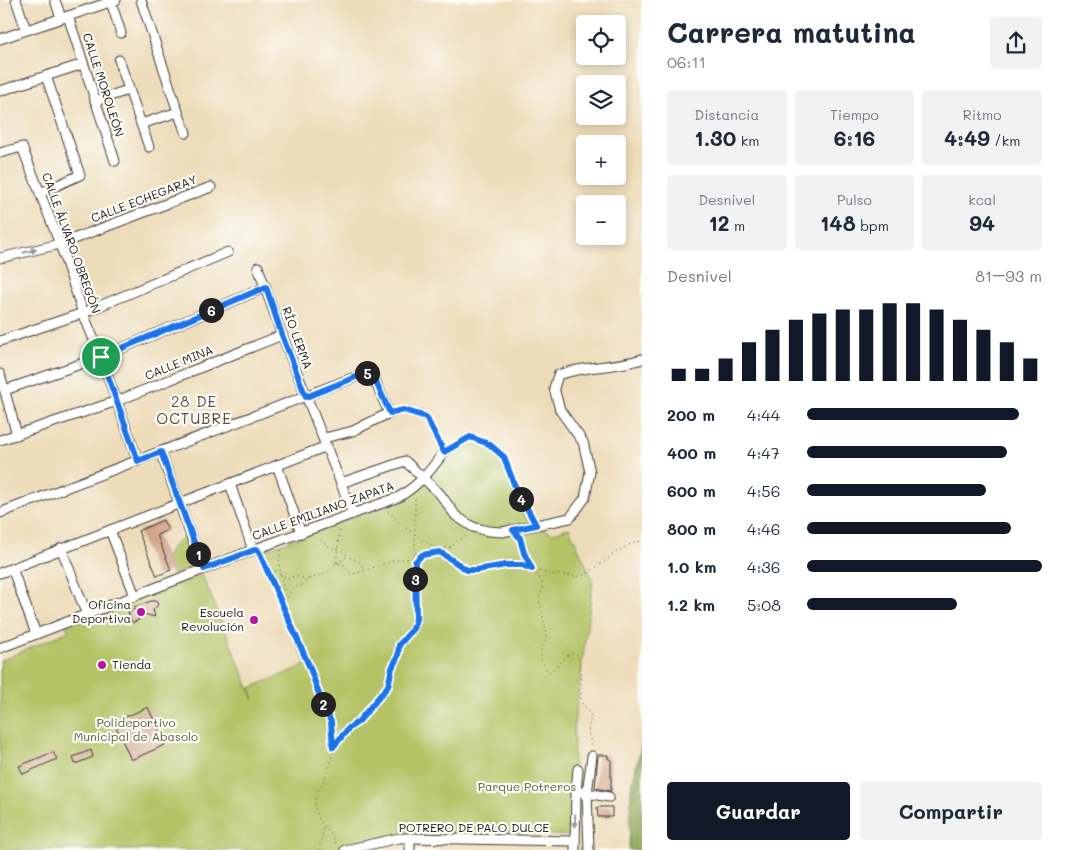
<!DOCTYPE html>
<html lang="es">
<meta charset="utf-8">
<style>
:root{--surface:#fff;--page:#f2f2f3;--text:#1f2937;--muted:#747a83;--accent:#111827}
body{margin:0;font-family:Mali,sans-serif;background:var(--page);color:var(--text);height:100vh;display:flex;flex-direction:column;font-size:19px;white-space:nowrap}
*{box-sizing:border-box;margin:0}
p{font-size:16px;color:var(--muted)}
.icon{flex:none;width:28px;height:28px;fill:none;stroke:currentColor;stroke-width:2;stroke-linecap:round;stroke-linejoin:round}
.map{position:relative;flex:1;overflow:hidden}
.side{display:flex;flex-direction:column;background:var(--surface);width:425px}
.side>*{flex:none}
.fabs{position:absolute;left:576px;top:15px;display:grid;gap:10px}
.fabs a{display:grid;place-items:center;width:50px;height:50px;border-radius:5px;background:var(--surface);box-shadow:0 2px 8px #0003;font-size:25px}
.pin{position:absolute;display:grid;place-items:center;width:42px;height:42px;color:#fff;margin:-21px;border:2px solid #fff;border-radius:50%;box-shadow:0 1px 5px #0007}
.km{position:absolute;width:25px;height:25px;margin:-12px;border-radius:50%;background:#222;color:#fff;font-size:14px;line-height:25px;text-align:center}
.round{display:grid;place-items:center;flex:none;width:52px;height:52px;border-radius:5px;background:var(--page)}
.summary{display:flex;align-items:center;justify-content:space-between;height:85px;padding:0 25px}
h1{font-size:28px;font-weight:800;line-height:38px}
.stats{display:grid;grid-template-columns:repeat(3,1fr);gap:8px;height:85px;padding:5px 25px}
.stats div{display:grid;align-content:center;border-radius:5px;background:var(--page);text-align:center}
.stats b{font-size:21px;font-weight:800}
.stats small{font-size:14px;font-weight:400}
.stats p{font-size:14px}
.chart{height:140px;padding:10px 25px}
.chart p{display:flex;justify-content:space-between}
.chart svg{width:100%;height:90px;margin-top:5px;stroke:var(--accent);stroke-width:6}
.action{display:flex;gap:10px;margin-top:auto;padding:10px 25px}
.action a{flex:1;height:58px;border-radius:5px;background:var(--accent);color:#fff;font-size:20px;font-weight:800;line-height:58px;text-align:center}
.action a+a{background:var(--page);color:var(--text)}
ul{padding:0 25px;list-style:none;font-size:16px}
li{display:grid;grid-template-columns:80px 60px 1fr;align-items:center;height:38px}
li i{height:12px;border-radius:6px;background:var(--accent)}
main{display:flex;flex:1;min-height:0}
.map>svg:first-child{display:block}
.green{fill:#b3c365;stroke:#687040}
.forest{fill:#8ea95a;stroke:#55623b}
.building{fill:#d2a48c}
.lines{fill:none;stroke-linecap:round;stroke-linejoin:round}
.street-casing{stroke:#3b3934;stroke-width:11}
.path{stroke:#3b3934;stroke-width:1;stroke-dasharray:1 4;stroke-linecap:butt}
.street{stroke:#fff;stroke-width:9}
.oneway{fill:#999}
.route-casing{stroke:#fff;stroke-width:10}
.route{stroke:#1a73e8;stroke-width:6}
.poi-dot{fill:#b5179e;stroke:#fdfcf7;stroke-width:2}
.labels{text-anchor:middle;stroke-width:4.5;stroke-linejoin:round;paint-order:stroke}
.street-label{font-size:12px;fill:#1c1c1c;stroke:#fdfcf7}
.poi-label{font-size:12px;fill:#1c1c1c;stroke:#fdfcf7;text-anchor:end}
.park-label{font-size:12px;fill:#585f39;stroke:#fdfcf7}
.quarter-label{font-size:15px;letter-spacing:1px;fill:#5c4c43;stroke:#fdfcf7}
</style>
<main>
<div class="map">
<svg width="642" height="850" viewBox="0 0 642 850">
<rect width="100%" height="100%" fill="#fdfcf7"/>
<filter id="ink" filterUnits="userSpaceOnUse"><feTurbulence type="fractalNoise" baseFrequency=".02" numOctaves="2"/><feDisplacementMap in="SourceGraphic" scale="10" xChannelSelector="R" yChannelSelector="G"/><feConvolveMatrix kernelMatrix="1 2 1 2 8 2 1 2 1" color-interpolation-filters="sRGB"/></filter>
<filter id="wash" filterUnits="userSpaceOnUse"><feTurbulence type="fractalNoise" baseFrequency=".0096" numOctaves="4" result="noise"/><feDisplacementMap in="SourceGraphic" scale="20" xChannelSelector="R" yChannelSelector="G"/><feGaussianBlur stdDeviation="1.12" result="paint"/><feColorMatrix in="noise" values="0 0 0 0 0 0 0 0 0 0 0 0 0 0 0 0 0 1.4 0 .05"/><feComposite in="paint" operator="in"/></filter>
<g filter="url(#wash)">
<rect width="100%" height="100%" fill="#eddcb9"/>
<!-- green -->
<g class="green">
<path d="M468,446C473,446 479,445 483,447C515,462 506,516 543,529C546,531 551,533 554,533C558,532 564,529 569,528L593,580L574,726L572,836L490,831L409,834L328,850H0V661L69,631L66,626L202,575L254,700L250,688L306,665L258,552L402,500L421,488L445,457Z"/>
<polygon points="185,536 196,564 173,575 166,558 173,546"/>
</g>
<!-- forest -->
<polygon class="forest" points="642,742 642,850 629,850 631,789"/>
<g id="blocks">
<!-- building -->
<g class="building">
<polygon points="163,520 168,530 157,535 171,570 157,576 138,531"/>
<polygon points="151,601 156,601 158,605 153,610 155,617 136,612 139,620 132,623 128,612 135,609 134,607"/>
<polygon points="148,707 165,745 131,760 114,722"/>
<polygon points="91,750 93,757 75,764 73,757"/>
<polygon points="53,752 57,759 23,774 19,766"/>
<polygon points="598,755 608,755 608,759 611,759 611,791 595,788"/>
<polygon points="597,807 612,807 612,817 598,817"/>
</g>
</g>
</g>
<g filter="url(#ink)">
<use href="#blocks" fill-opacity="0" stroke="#3b3934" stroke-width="1"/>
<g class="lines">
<defs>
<g id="street">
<polyline points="16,0 26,30"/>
<polyline points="55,0 61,18"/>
<polyline points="141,0 178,112 186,133"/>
<polyline points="111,2 121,33"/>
<polyline points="68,16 115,161"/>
<polyline points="0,39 116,0"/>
<polyline points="119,60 149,147"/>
<polyline points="0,91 83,64"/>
<polyline points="95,101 128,90"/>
<polyline points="141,124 178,112"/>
<polyline points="0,153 22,147 60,244 83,313 101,357 138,461"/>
<polyline points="40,193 80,175 46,76"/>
<polyline points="0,258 60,244 211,187"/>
<polyline points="258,267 282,335 353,514"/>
<polyline points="0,341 83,313 228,252"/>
<polyline points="0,374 17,435"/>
<polyline points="5,390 101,357 266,287"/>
<polyline points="0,440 117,401 282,335"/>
<polyline points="161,453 203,569"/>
<polyline points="277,465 301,533"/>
<path d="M341,483L405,461L440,494L456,516L473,527L488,531L502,532L570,518L585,498L590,472L583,442L560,410L554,388L558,375C585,365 615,368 642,359"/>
<polyline points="230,484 253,550"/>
<polyline points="0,513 371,371 389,413 353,431 324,438"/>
<polyline points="110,530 135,596"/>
<polyline points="61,548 87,615"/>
<polyline points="12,568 36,634"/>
<polyline points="0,573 327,446"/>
<path d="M0,648L253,550L399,497C420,484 430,471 444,452"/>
<polyline points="581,792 609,797"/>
<polyline points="345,850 399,838 410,838 574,841"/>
<polyline points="410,850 410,838"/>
<polyline points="575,850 576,791 578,769"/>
<polyline points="589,850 587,793 592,756"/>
</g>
</defs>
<!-- street casing -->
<use href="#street" class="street-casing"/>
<!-- path -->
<g class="path">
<polyline points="398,411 403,410 426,417 440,445"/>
<polyline points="452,447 470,437 489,444 505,457 514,484 531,516"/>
<polyline points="388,511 404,527 467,569 477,570 511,565 531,568"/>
<polyline points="317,536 331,548 341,550 351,558 357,560 365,569"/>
<polyline points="520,538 524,553 542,583 543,587 539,599 545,626 546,640 541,650 541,660 547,671 551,672 568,655 572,653 578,655 580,664 581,702 591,715 588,732 592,748"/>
<polyline points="281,550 279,563 285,600"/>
<polyline points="441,550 443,548 451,547"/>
<polyline points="416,553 423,556 433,554 451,547 458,540 470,535"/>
<path d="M261,556C282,603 304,651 321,700C324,709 331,718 332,728C335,745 332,764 324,780C320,788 314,795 315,804C315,823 333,830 337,847"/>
<polyline points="416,561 426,551 438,551"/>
<polyline points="336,562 340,529"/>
<polyline points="337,563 345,558 347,555"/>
<polyline points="266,567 272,569 288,579 295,576 308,579"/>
<path d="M534,570C543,573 552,574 561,575C568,575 574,578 581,576C602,568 617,545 642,541"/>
<path d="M286,602L292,588L302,585L309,579L327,573L336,563L343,564L350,573L353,574C375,569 392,557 414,559"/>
<polyline points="286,604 287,612"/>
<polyline points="334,746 349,728 359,721 388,686 392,668 398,656 399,645 413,629 415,622 416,615 415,593 415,498"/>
<polyline points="319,850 323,832 323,826"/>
</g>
<!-- street -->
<use href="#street" class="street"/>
</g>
<!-- one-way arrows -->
<defs><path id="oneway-solid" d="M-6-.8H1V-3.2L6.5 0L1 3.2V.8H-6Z" transform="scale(1.25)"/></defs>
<g class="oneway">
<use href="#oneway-solid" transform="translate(30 251) rotate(-14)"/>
<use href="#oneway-solid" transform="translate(575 821) rotate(92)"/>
</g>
</g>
<g class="lines" filter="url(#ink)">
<defs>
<polygon id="route" points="266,287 282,335 306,397 371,371 390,413 404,410 426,417 444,452 470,437 489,444 504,457 514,484 536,525 513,530 520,538 524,553 532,569 522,565 506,565 477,570 467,570 440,552 422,555 415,562 416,619 413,629 399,645 398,656 392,668 388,686 359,721 349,728 333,747 331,722 321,700 310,668 260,554 257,549 204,569 161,452 138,461 101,357"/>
</defs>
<!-- route casing -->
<use href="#route" class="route-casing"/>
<!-- route -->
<use href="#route" class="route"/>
</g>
<!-- markers -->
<g class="poi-dot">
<circle cx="141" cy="612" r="5"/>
<circle cx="254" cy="620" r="5"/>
<circle cx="102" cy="665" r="5"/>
</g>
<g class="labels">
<!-- street labels -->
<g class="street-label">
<text transform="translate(103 85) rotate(72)" y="4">CALLE MOROLEÓN</text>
<text transform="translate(144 199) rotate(-21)" y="4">CALLE ECHEGARAY</text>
<text transform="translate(71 243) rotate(70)" y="4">CALLE ÁLVARO OBREGÓN</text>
<text transform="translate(297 338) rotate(70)" y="4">RÍO LERMA</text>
<text transform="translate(179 363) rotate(-22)" y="4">CALLE MINA</text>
<text transform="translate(323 511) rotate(-20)" y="4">CALLE EMILIANO ZAPATA</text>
<text x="474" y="832">POTRERO DE PALO DULCE</text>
</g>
<!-- poi labels -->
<g class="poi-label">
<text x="131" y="609">Oficina<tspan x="131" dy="14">Deportiva</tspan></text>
<text x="244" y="617">Escuela<tspan x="244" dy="14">Revolución</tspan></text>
<text x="112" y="669" text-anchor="start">Tienda</text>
</g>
<!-- park labels -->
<g class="park-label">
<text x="136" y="727">Polideportivo<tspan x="136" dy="14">Municipal de Abasolo</tspan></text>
<text x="527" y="791">Parque Potreros</text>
</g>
<!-- quarter labels -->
<g class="quarter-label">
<text x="194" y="407">28 DE<tspan x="194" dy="17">OCTUBRE</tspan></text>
</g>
</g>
</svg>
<div class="fabs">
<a><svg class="icon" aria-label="locate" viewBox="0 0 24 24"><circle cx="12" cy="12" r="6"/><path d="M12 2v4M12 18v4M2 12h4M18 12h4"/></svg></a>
<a><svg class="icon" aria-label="layers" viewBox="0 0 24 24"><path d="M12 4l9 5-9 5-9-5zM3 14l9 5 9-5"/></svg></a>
<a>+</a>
<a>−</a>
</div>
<div class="pin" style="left:101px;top:357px;background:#1e9e55"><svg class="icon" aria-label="arrive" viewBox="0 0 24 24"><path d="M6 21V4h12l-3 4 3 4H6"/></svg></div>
<b class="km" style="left:198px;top:554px">1</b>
<b class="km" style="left:323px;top:704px">2</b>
<b class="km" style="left:415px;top:579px">3</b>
<b class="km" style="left:521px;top:499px">4</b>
<b class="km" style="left:367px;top:373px">5</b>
<b class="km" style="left:211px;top:310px">6</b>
</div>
<section class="side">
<div class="summary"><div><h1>Carrera matutina</h1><p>06:11</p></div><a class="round"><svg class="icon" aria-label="share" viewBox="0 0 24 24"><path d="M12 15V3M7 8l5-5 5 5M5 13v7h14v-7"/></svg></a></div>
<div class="stats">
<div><p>Distancia</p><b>1.30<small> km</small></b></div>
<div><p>Tiempo</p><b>6:16</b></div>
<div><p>Ritmo</p><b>4:49<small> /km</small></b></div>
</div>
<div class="stats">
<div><p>Desnivel</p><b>12<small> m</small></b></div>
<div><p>Pulso</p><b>148<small> bpm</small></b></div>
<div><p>kcal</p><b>94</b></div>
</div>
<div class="chart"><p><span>Desnivel</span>81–93 m</p>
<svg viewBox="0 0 160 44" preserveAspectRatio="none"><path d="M5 44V38M15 44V38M25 44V33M35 44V25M45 44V19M55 44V14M65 44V11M75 44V9M85 44V9M95 44V6M105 44V6M115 44V9M125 44V14M135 44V19M145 44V25M155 44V33"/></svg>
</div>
<ul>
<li><b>200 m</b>4:44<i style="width:90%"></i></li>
<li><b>400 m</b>4:47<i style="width:85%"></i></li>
<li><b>600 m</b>4:56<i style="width:76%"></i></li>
<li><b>800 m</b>4:46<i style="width:87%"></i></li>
<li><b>1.0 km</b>4:36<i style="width:100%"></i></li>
<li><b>1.2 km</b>5:08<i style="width:64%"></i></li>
</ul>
<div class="action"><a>Guardar</a><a>Compartir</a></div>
</section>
</main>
